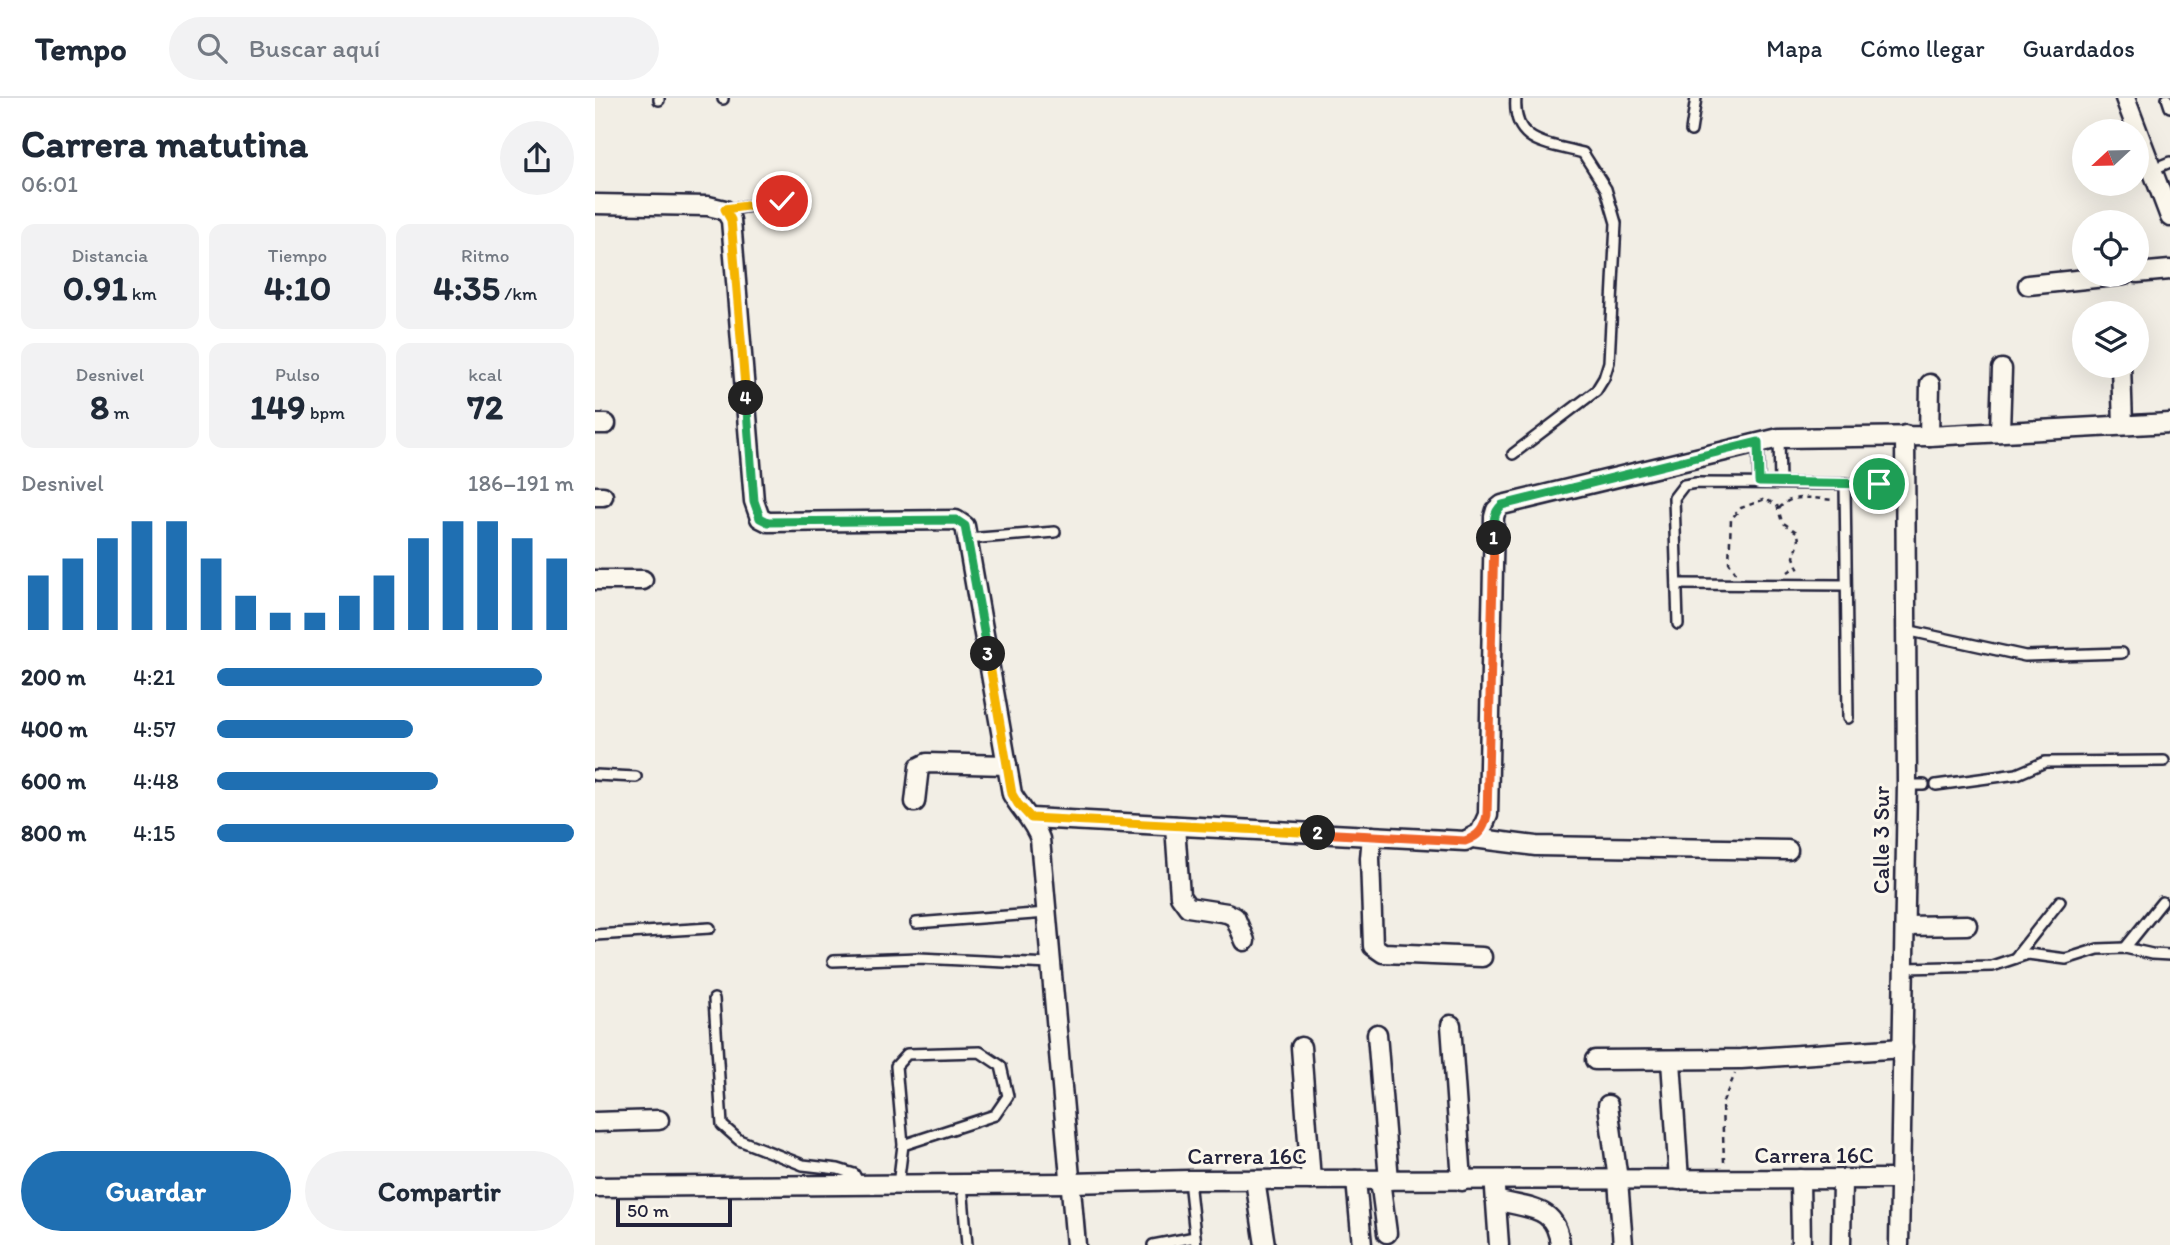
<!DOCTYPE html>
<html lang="es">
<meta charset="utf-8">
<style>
:root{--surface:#fff;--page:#f2f2f3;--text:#1f2937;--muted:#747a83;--line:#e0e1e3;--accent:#1f6fb2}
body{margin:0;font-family:Itim,sans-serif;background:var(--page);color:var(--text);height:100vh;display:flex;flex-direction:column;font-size:26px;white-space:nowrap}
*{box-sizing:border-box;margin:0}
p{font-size:23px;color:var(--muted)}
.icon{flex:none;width:38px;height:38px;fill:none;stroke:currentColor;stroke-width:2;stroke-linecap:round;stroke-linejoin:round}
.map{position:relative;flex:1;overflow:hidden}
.panel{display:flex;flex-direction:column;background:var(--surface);width:595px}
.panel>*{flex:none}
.needle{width:46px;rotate:248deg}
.buttons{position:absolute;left:1477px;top:21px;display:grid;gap:14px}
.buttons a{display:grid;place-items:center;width:77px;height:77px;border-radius:50%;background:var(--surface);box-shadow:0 7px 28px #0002;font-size:35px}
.scale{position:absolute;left:21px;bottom:18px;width:116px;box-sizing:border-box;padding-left:7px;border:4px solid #22223b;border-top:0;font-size:19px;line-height:24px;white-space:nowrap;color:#22223b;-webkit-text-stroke:5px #fbf7ec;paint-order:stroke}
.pin{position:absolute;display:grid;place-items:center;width:60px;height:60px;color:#fff;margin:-30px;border:4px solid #fff;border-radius:50%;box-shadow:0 2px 7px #0007}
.km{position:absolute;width:35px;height:35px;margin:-18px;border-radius:50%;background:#222;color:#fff;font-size:19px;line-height:35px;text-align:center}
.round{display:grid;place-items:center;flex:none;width:74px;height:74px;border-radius:37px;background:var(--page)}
.headline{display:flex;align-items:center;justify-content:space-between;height:119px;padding:0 21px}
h1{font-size:38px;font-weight:700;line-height:52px}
.stats{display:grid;grid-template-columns:repeat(3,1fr);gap:10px;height:119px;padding:7px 21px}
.stats div{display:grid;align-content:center;border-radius:14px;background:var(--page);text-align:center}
.stats b{font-size:35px;font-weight:700}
.stats small{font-size:19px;font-weight:400}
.stats p{font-size:19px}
.chart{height:196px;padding:14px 21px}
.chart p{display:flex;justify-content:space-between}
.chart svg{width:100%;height:126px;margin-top:7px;stroke:var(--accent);stroke-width:6}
.button{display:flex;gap:14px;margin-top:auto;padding:14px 21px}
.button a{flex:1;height:80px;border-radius:42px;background:var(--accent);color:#fff;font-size:28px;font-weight:700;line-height:80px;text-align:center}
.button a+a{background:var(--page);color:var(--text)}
ul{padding:0 21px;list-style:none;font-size:23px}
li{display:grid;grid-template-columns:112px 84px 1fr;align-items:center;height:52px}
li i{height:18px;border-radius:9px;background:var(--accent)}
header{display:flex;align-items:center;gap:42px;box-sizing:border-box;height:98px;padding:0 35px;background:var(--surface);border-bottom:2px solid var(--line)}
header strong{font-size:33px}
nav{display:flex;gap:38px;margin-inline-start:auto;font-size:24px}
.search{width:490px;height:63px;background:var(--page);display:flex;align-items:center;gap:18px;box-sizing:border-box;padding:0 24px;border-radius:38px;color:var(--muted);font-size:26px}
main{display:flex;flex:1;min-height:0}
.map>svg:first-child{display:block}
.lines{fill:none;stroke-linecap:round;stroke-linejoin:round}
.service-casing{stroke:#22223b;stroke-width:14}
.minor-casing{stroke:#22223b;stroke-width:23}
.path{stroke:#22223b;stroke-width:2.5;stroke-dasharray:5 5;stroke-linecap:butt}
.service{stroke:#fbf7ec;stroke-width:9}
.minor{stroke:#fbf7ec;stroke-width:18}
.split-1-casing{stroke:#fff;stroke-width:14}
.split-2-casing{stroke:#fff;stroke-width:14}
.split-3-casing{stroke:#fff;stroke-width:14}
.split-4-casing{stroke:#fff;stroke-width:14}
.split-5-casing{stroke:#fff;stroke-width:14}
.split-1{stroke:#22a559;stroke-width:9}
.split-2{stroke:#f0652b;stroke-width:9}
.split-3{stroke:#f5b400;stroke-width:9}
.split-4{stroke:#22a559;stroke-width:9}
.split-5{stroke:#f5b400;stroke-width:9}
.labels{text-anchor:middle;stroke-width:6;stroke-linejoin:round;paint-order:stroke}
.street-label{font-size:23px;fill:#22223b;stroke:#fbf7ec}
</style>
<header>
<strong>Tempo</strong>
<div class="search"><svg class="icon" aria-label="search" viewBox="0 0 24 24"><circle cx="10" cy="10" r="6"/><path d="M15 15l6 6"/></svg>Buscar aquí</div>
<nav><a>Mapa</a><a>Cómo llegar</a><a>Guardados</a></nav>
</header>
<main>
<section class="panel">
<div class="headline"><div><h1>Carrera matutina</h1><p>06:01</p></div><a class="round"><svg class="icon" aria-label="share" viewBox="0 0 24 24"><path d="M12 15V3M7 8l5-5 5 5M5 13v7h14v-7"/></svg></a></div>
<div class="stats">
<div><p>Distancia</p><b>0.91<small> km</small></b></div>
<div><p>Tiempo</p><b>4:10</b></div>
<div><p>Ritmo</p><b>4:35<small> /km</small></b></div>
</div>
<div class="stats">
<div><p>Desnivel</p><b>8<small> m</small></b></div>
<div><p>Pulso</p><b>149<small> bpm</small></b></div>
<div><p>kcal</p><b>72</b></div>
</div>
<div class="chart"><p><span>Desnivel</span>186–191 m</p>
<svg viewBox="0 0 160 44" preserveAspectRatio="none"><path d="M5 44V25M15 44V19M25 44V12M35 44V6M45 44V6M55 44V19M65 44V32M75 44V38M85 44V38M95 44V32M105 44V25M115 44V12M125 44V6M135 44V6M145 44V12M155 44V19"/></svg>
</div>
<ul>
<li><b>200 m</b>4:21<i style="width:91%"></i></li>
<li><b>400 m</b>4:57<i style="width:55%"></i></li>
<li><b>600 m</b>4:48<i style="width:62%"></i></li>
<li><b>800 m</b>4:15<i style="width:100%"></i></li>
</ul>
<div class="button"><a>Guardar</a><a>Compartir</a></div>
</section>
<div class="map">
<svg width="1575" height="1147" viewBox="0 0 1575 1147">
<rect width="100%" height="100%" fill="#f2eee5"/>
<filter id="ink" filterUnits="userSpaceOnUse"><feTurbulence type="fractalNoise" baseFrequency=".0143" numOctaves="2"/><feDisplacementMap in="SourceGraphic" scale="14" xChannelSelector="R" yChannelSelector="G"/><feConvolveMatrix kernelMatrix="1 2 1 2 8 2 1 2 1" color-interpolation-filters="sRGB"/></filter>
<g filter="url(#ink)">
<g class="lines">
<defs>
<g id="service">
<polyline points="64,0 64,2"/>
<polyline points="128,0 128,1"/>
<polyline points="1572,0 1575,9"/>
<polyline points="1096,33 1101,0"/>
<polyline points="1558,71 1575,64"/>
<polyline points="130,112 187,103"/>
<polyline points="1184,340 1185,385"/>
<polyline points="1163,344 1164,384"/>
<path d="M918,356L1001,293L1009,280L1014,264L1021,125L1011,91L988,55C952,45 917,46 921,0"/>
<polyline points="1250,385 1253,620"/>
<polyline points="372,441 460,434"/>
<polyline points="1082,486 1251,487"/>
<polyline points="1083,526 1079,400 1089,387 1101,385 1284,386"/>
<polyline points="1311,532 1430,558 1527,555"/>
<polyline points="0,677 41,679"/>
<polyline points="1312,687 1329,687"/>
<polyline points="1341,687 1422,676 1450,664 1569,663"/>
<polyline points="321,825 452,815"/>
<polyline points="0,837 115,830"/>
<polyline points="1530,850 1567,804"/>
<polyline points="1420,860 1465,803"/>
<polyline points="238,863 324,860 455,866"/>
<polyline points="1310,870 1397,868 1433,856 1471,861 1503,851 1530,850 1557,856 1575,857"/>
<polyline points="119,901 127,1027 144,1042 208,1067 243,1071 259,1076 265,1087"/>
<polyline points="594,1082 601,1147"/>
<polyline points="367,1086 372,1147"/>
<polyline points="303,1087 308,1047 301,968 312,956 385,954 406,968 413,998 400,1017 308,1047"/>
<polyline points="558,1147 600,1139"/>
</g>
<g id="minor">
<polyline points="1530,0 1575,119"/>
<path d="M0,106L113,108L130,112L136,122L159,403L165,420L173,424L361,422L370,428L417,696C426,712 439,723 445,741L481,1147"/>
<polyline points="1542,175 1575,172"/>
<polyline points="1433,187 1529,177"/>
<polyline points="1526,268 1528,327"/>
<polyline points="0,326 11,326"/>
<polyline points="1405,333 1407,271"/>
<polyline points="1334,338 1335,286"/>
<polyline points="0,398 8,398"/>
<polyline points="0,482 48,482"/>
<polyline points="320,704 324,669 332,665 412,667"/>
<polyline points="436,720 870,743 885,735 893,717 899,419 901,412 907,407 1184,340 1334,338 1575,325"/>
<polyline points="580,728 585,798 593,809 632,815 640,819 650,843"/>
<polyline points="777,738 775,760 778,848 788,855 887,859"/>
<polyline points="878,740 941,748 1193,752"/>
<polyline points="1310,828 1372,827"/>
<polyline points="856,927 867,1083"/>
<polyline points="782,936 794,1082"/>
<polyline points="706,949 716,1082"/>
<polyline points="1000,962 1146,961 1308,950"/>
<polyline points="1076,963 1084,1082"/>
<polyline points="1013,1007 1023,1082 1028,1147"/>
<polyline points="0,1024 64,1022"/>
<polyline points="1205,1081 1206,1147"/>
<polyline points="660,1082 670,1147"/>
<polyline points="761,1082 767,1147"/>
<polyline points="785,1082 792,1135"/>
<polyline points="0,1089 476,1085 594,1082 1304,1081"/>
<polyline points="900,1091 904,1147"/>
<path d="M901,1102C933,1111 962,1107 965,1147"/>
<polyline points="1246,1147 1247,1081"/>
<polyline points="1304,1147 1312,687 1310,337"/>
</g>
</defs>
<!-- service casing -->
<use href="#service" class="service-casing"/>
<!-- minor casing -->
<use href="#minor" class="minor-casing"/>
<!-- path -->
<g class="path">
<path d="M1184,411C1195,394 1221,401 1239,402"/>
<polyline points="1193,474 1202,468"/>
<polyline points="1141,475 1134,464 1136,421 1146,410 1170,401 1182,407 1187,424 1203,435 1204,443 1199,459 1205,476"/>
<polyline points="1129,1064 1127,1006 1140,976"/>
</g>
<!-- service -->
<use href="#service" class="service"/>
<!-- minor -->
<use href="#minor" class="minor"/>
</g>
</g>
<g class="lines" filter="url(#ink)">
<defs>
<path id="split-1" d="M899,440C899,427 897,416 907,407L1163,344L1164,384L1284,386"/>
<path id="split-2" d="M723,735L870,743C884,738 889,731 892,717L899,440"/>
<polyline id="split-3" points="393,556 417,696 423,706 436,720 723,735"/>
<polyline id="split-4" points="151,300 159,403 165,420 173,424 361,422 370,428 393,556"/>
<polyline id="split-5" points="151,300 136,122 130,111 187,103"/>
</defs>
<!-- split-1 casing -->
<use href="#split-1" class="split-1-casing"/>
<!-- split-2 casing -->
<use href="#split-2" class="split-2-casing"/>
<!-- split-3 casing -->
<use href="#split-3" class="split-3-casing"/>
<!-- split-4 casing -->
<use href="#split-4" class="split-4-casing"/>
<!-- split-5 casing -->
<use href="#split-5" class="split-5-casing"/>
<!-- split-1 -->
<use href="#split-1" class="split-1"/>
<!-- split-2 -->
<use href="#split-2" class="split-2"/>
<!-- split-3 -->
<use href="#split-3" class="split-3"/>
<!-- split-4 -->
<use href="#split-4" class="split-4"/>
<!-- split-5 -->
<use href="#split-5" class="split-5"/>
</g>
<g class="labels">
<!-- street labels -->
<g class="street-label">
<text transform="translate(1286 742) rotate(-90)" y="8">Calle 3 Sur</text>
<text x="1219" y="1065">Carrera 16C</text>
<text x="652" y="1066">Carrera 16C</text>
</g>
</g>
</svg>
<div class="buttons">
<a><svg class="needle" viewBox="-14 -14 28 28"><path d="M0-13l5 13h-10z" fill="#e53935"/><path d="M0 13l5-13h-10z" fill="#747a83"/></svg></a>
<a><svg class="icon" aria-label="locate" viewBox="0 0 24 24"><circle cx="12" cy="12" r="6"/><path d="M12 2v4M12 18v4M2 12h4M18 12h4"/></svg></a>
<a><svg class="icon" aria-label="layers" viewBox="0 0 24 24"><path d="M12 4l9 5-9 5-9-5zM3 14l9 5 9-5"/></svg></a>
</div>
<div class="scale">50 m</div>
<div class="pin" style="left:1284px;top:386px;background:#1e9e55"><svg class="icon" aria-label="arrive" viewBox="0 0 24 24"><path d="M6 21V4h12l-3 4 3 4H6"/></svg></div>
<div class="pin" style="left:187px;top:103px;background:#d93025"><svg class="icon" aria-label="check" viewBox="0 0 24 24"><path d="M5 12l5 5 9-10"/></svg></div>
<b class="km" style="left:899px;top:440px">1</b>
<b class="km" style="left:723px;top:735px">2</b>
<b class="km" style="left:393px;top:556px">3</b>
<b class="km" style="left:151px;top:300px">4</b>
</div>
</main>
